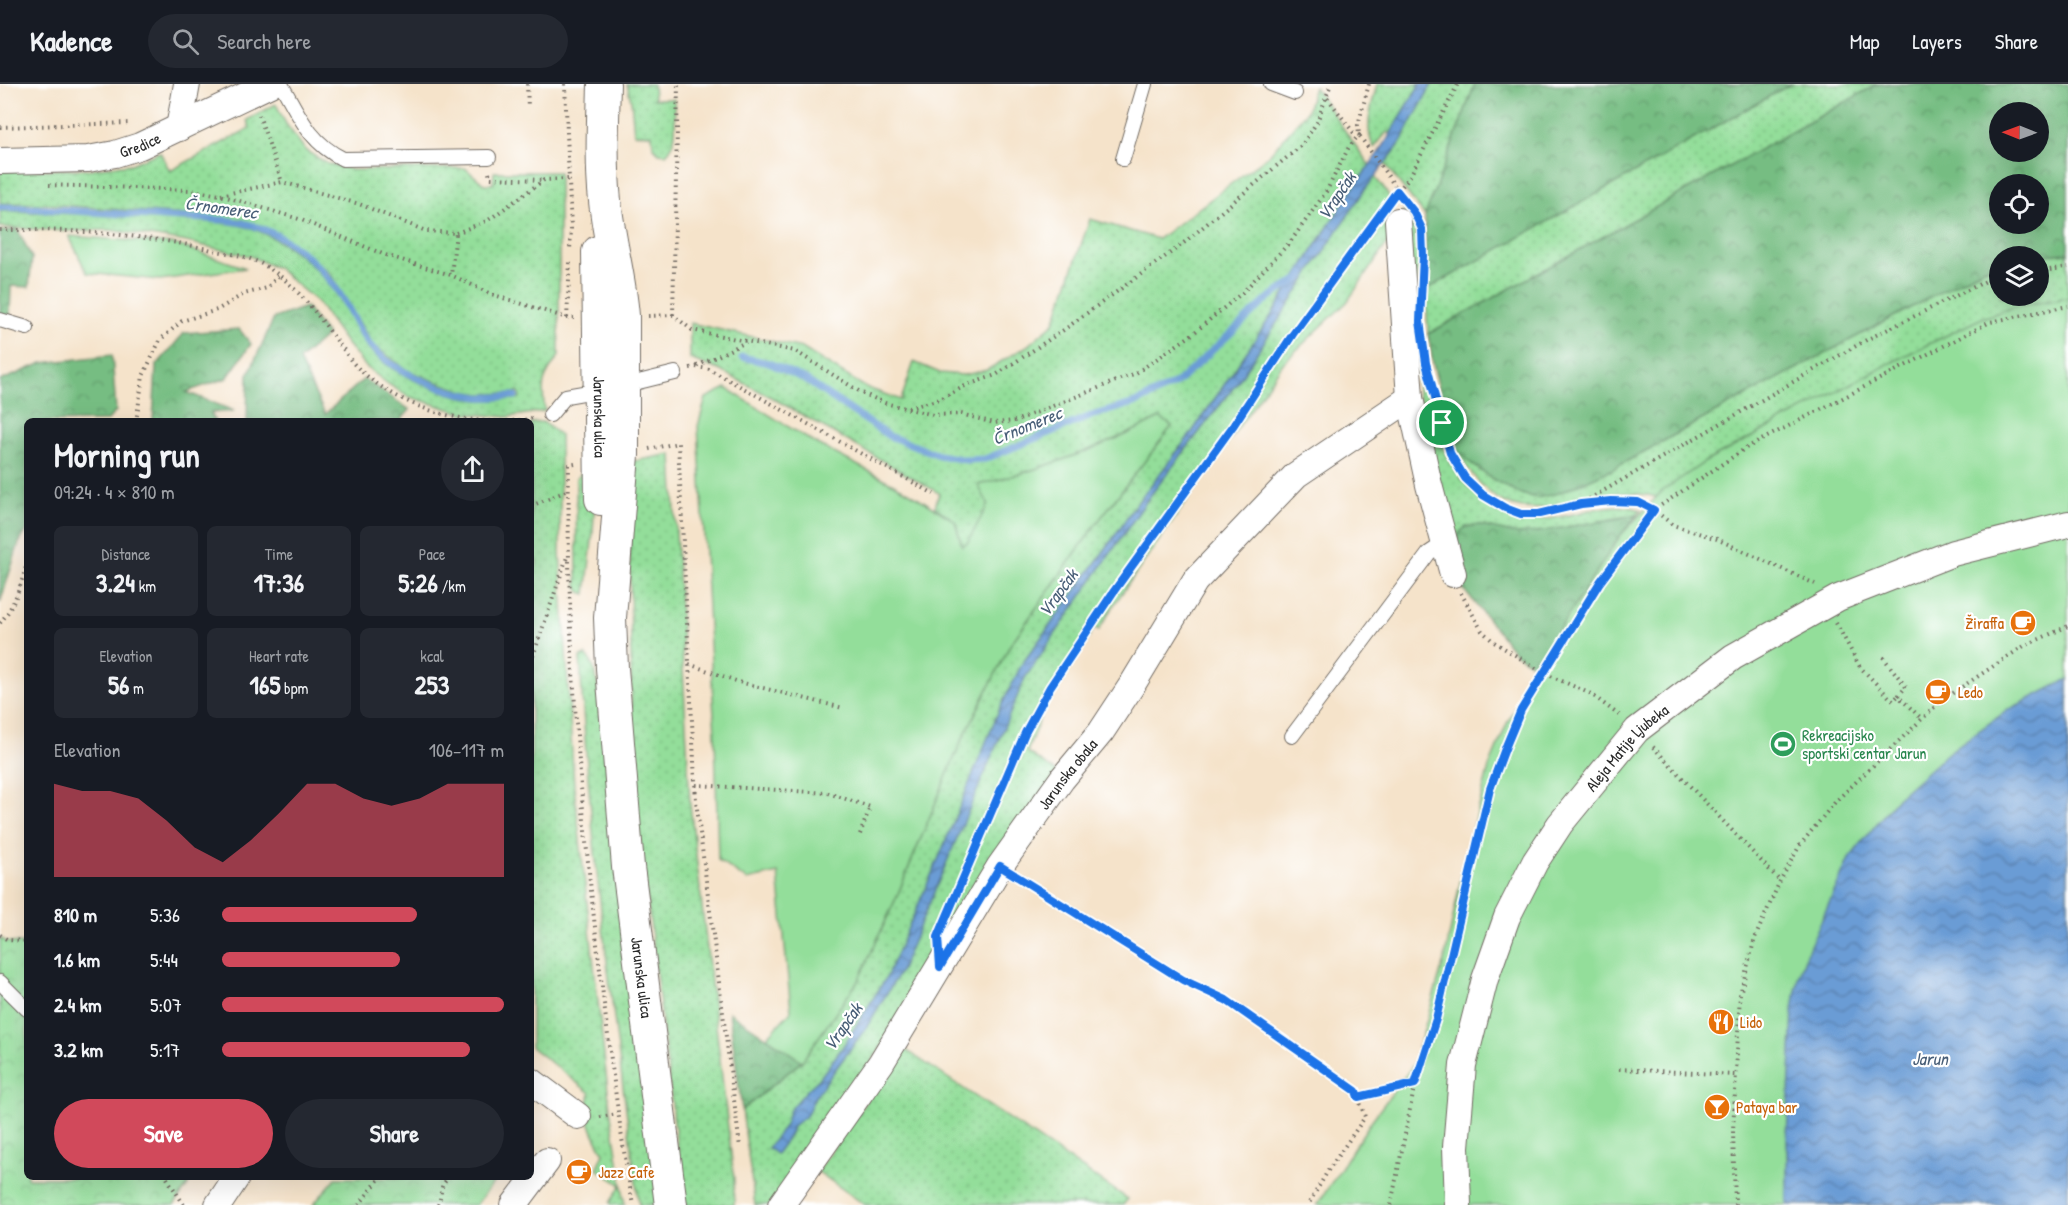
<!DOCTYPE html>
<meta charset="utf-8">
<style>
:root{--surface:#171b24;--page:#242831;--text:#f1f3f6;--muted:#9ea1a6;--line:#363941;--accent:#d1495b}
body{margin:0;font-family:"Patrick Hand",sans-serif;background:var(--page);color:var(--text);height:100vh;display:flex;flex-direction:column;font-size:22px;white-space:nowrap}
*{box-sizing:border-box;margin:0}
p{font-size:20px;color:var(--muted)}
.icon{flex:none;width:33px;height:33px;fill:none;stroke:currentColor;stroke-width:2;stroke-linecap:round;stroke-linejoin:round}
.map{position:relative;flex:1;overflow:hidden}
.details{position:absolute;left:24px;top:334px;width:510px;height:762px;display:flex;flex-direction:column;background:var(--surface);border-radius:9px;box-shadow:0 6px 24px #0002}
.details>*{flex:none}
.needle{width:39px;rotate:271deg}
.buttons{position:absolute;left:1989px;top:18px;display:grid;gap:12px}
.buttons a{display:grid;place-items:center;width:60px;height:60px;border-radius:50%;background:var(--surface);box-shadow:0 6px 24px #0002;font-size:30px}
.pin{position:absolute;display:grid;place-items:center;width:51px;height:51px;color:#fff;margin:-26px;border:3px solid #fff;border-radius:50%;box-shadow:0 2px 6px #0007}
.round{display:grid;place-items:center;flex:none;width:63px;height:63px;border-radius:32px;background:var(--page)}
.overview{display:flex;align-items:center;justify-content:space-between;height:102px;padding:0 30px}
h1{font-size:33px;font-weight:700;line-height:45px}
.metrics{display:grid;grid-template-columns:repeat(3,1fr);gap:9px;height:102px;padding:6px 30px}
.metrics div{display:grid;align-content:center;border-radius:9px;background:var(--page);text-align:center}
.metrics b{font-size:26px;font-weight:700}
.metrics small{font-size:16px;font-weight:400}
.metrics p{font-size:16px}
.chart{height:168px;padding:12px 30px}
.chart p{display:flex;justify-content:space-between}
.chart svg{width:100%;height:108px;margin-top:6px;fill:var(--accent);opacity:.7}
.primary-button{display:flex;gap:12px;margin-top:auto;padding:12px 30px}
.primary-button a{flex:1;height:69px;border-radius:36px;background:var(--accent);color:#fff;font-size:24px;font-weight:700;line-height:69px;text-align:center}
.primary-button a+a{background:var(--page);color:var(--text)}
ul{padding:0 30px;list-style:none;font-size:20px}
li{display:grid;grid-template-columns:96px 72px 1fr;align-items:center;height:45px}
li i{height:15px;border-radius:8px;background:var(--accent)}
header{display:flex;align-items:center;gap:36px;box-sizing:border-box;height:84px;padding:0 30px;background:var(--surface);border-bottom:2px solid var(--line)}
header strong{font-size:28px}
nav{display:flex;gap:33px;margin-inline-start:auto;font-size:21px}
.search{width:420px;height:54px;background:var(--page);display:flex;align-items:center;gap:15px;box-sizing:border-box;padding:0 21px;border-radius:33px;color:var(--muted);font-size:22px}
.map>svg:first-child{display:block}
.grass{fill:url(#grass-dots);stroke:#5f8462;stroke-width:1.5}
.forest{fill:url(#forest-crowns);stroke:#507456;stroke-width:1.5;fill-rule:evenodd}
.park{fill:url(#park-crowns);stroke:#5f8462;stroke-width:1.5}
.garden{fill:#93de9a;stroke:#5f8462;stroke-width:1.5}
.water{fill:url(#water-waves);stroke:#4b6480;stroke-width:1.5}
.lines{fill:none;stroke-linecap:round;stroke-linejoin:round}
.stream{stroke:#6b9cd5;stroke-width:7}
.service-casing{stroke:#726b63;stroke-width:16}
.minor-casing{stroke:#726b63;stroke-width:28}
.tertiary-casing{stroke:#726b63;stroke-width:34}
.path{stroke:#726b63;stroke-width:4;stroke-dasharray:1.5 4.5;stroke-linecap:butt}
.service{stroke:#fff;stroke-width:14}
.minor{stroke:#fff;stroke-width:26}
.tertiary{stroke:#fff;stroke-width:32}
.route-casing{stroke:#fff;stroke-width:12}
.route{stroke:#1a73e8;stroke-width:8}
.labels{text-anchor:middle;stroke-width:4.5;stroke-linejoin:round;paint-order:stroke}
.street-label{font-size:16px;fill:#2b2b2b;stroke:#fff}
.food-label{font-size:16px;fill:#c56008;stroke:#fff;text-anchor:start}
.leisure-label{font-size:16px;fill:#27864d;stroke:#fff;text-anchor:start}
.water-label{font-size:18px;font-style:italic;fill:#485e77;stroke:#fff}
</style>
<header>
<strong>Kadence</strong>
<div class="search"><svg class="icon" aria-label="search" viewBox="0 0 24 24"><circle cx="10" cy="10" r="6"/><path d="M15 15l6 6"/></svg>Search here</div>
<nav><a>Map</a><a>Layers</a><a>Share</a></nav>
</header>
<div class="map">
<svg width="2068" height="1121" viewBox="0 0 2068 1121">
<defs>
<pattern id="grass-dots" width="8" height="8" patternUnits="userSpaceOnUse" patternTransform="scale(1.5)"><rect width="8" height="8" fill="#93de9a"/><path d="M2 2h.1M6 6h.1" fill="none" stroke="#7fbf85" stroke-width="1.8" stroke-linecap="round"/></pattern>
<pattern id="forest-crowns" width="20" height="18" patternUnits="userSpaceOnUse" patternTransform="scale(1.5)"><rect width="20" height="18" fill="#76bd82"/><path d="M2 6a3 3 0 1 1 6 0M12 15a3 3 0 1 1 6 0" fill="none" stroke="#619a6b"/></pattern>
<pattern id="park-crowns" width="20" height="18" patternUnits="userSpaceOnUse" patternTransform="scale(1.5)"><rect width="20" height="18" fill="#93de9a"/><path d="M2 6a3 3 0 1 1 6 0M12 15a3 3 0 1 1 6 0" fill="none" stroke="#7fbf85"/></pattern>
<pattern id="water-waves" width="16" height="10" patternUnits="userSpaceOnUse" patternTransform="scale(1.5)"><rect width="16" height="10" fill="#6b9cd5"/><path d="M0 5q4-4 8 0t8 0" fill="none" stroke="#587fad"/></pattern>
</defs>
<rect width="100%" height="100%" fill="#fff"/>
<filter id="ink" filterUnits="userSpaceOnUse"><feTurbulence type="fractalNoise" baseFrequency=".0167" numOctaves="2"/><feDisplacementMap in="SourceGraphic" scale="12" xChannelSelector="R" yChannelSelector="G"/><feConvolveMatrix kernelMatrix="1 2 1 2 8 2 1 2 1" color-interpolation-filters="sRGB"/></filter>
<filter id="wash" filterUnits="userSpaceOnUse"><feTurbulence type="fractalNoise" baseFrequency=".008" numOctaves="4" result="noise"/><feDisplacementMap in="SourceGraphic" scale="24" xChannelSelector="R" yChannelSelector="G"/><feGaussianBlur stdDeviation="1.35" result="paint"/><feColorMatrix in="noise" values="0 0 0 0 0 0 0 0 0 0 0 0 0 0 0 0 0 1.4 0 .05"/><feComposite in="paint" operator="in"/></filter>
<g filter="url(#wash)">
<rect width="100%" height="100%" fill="#f5e3ca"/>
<!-- grass -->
<g class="grass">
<path d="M627,0H653L654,15H674C674,32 680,58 666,70L659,69L653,63L652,50H634L631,16Z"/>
<path d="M1377,0H1420L1391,49L1387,48L1374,64C1363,42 1372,23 1377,0Z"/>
<polygon points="1432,0 1475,0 1425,132 1385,80 1400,60"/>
<polygon points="1791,0 1883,0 1876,1 1428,250 1426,206"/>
<path d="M1314,3L1370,82L1375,93L1388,110L1392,123V152L1347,218L1284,278L1113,522L1099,546L1094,544L1043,626L1027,668L1059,690L778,1121H755L742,1026L802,977L858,897L897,812L959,662L1010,561L1096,440L1172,342L1160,334C1103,363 1041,386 978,401L989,420L968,458L962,462L955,437L935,423L939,409L769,312L719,286L690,275V239L802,264L865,303L901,316L914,278L940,289L964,291L987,286L1027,262L1054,239L1090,135L1158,155L1269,71L1307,27Z"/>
<path d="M276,20L286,40L306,67L328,80L353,86L465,84L484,100H493L494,88H559V272C542,295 541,299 545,327L507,333L462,329L407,312L388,300L366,283L346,259L317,218L277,184L250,172L182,157L110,146L65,147L0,143V127C56,128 112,132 169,136C199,138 235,136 263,149C294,163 323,188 341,217C350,231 356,247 366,261C387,290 444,311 478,316C490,317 503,315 515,315L520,313L518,307L515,309L481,310L464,307L437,298L407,286L372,260L330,189L290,157L265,143L239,135L46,120L0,119V87L91,85L131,80L160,68L170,87L250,44L247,36Z"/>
<path d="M1404,126C1431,160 1411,201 1416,242C1421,274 1428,306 1436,338L1421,340L1402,135Z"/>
<path d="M2068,169V214L2017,222L1898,275L1705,378L1656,413C1566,391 1520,480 1453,361L1468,377L1494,396L1521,410L1537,414L1611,386L1723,324L1981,186L1999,179L2000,212H2038V172H2032Z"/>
<path d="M543,338L560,351V468L574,702L610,1025L625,1121H613L610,1119L621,1101L597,1085L604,1069C592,1049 584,1033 590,1009L531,963V495L537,479L531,465V339Z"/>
<path d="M1437,343C1449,393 1491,441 1546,435C1581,432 1605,415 1641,426L1637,431C1598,436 1559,447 1521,450C1504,451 1486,439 1470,443C1461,444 1459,451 1455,459L1422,347Z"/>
<polygon points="672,370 690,720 734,1095 734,1121 684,1121 632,688 629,378"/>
<polygon points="589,383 595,413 593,448 586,510 580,508 577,502 576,394"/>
<path d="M585,571C598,580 598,608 600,623L658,1121H639C614,939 589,758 580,574Z"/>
<polygon points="903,964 1128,1115 1123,1121 865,1121 817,1087"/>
</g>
<!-- forest -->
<g class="forest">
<polygon points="1475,0 1791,0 1426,206 1425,132"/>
<path d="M1883,0H2068V169L2032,172H2000L1999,179L1981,186L1723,324L1611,386L1559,409L1537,414L1521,410L1494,396L1468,377L1453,361L1433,280L1428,250L1876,1ZM2000,28H2038V68H2000ZM2000,100H2038V140H2000Z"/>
<polygon points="18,146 32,174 29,203 11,202 10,233 0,230 0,147"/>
<polygon points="306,223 327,251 299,276 325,330 364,295 410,326 400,337 247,337 248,291 274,234"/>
<polygon points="239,245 251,260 227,294 186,308 234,327 211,329 215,337 153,337 156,282 184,249"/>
<polygon points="112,271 116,327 107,337 27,338 27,446 19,459 0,519 0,297 42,279"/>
<polygon points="1637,431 1620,452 1550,560 1538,584 1516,570 1464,506 1457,494 1455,459 1460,448 1466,443 1478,441 1517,450 1538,448"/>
<polygon points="729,928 802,977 742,1026"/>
</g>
<!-- park -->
<g class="park">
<polygon points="0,854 7,858 27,860 27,1094 193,1094 174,1121 0,1121"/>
<polygon points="336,1094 497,1094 476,1121 313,1121"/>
</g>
<!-- garden -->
<g class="garden">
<polygon points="69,152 174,160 246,184 160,196 87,189"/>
<polygon points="2068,214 2068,1121 1317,1121 1372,1036 1414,980 1445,873 1461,794 1489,683 1508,637 1550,560 1620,452 1662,407 1705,378 1898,275 1982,234 2017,222"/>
<path d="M726,304L813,358L909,408L955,437L962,462L968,458L988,420L978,401C1041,386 1103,363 1160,334L1172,342L1096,440L1010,561L959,662L897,812L858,897L802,977L767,953L791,927L778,789L747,796L718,776L715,650L698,342L706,314Z"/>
</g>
<!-- water -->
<g class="water">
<polygon points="1420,0 1432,0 1400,60 1364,107 1237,299 1150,412 1025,594 901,886 866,944 815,1013 806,1032 794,1041 788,1053 776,1070 768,1064 785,1041 789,1027 807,1006 819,995 842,964 886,894 940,771 999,626 1022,580 1112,456 1133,424 1190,351 1269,235 1347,113 1384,61"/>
<polygon points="2068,595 2068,1121 1787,1121 1787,1053 1793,926 1798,894 1809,864 1849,775 1897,714 1949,668 2008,626"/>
</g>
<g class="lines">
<!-- stream -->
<g class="stream">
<path d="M0,123C55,125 109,129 164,133C196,135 233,133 263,145C296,158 327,187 344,217C353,231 358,247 369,260C392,288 444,308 479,313C490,314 503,312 515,312"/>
<polyline points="742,273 769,279 804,295 889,352 939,371 966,376 985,375 1091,332 1138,318 1178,298 1270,213 1299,195"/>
</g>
</g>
</g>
<g filter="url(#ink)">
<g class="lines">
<defs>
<g id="service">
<path d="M281,0C299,31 309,58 343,75L489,73"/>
<polyline points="1271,0 1295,9"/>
<polyline points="1123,75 1145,0"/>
<polyline points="0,236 27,244"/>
<polyline points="622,302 675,289"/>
<polyline points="550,331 566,312 600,306"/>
<polyline points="1292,652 1429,469 1444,459"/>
<polyline points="0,898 27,925"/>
</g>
<g id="minor">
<polyline points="179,44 187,0"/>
<path id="s1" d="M0,77L88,75L115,70L140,62L270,0"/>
<polyline points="1398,137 1410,314 1429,401 1453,490"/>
<polyline points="531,997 578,1032"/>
<polyline points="218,1121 236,1094"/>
<polyline points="514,1121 547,1077"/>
<path id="s2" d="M781,1121L881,979L1000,782L1062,695L1101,648L1132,601L1195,497L1296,391L1410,314"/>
<path id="s3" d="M1458,1121L1456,1063L1463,981L1485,895L1507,833L1535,778L1560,740L1637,646L1733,573L1838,514L1953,469L2068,440"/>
</g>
<g id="tertiary">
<path id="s4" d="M604,0C603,39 601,78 605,117C609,156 620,193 623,232V371L610,534L612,584L628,783L671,1121"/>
<path id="s5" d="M598,168L601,415"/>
</g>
</defs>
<!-- service casing -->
<use href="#service" class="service-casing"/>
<!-- minor casing -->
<use href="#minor" class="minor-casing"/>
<!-- tertiary casing -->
<use href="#tertiary" class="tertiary-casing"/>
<!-- path -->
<g class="path">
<polyline points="527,0 528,24"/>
<polyline points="565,0 571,145 570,167"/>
<polyline points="1369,0 1358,41 1359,51 1404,115"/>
<polyline points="259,31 282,98"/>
<polyline points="0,43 131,39"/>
<polyline points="489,89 490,94 543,96"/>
<polyline points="49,101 191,106 220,111 299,135 385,171 451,191 491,210 567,234 574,234"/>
<polyline points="221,111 282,98 359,120 426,147 456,149 451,191"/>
<polyline points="1391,116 1410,92 1458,0"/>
<path d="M0,146C70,145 140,150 208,165C223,169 239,170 253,176C289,190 318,231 340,261C346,268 350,277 357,283C400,326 475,346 534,334"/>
<polyline points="456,149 487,137 544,96 568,95"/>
<polyline points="2038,188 2068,183"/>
<polyline points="673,231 678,0"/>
<polyline points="648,232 673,231 692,246 795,267 862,309 885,319 933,331 961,330 994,339 1015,337 1136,289 1190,252 1242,209 1291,157 1326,108 1349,63 1359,51 1353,48 1327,13"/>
<polyline points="567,234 570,178"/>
<polyline points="697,282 746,258"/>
<polyline points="690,284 696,283 709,285 934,410"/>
<polyline points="908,324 940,315 965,302 996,291 1065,245 1180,162 1302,61 1317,38 1331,0"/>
<polyline points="136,338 143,292 160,256 182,237 217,226 244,210 267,204 278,192"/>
<polyline points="1442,342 1450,369 1465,394 1483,411 1505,424 1521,430 1539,430 1581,420 1611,417 1638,418 1654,426 1673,441 1717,455 1815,500"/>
<polyline points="649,365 678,359 696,717 740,1063"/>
<path d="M575,380L569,381C566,545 579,707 598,869C608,954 618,1037 633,1121"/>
<polyline points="1584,418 1868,255 1990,195 2000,194"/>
<polyline points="531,422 569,406"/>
<polyline points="1461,509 1482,547 1494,558 1544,589 1591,610 1620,632"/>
<path d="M0,539C15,521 21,501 27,479"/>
<polyline points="1836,539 1860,583 1893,617 1898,612"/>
<polyline points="1883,573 1906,603 1898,612 1922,635"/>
<polyline points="531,578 567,473"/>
<polyline points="689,580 739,598 843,624"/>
<polyline points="1653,663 1780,797"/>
<polyline points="696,701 828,709 870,723 859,753"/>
<polyline points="964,793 1025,649 1050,603 1114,507 1233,342 1293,250 1374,138"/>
<polyline points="1018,793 1183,896 1226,916 1356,1007 1365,1033 1329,1085 1308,1121"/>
<polyline points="0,851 8,856 27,857"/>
<polyline points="1619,985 1735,991"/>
<polyline points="1358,1013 1415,1000"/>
<polyline points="600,1033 617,1030"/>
<polyline points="167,1094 184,1121"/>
<polyline points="359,1121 380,1094"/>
<path d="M438,1121C443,1110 438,1102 449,1094"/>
<polyline points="1391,1121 1415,1000 1436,935 1490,705 1506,662 1521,626 1600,498 1654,426 1746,364 1990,238 2068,222"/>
<polyline points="1735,1121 1733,1047 1740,910 1755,854 1780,797 1800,761 1836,717 1942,616 2024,562 2068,542"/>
</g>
<!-- service -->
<use href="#service" class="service"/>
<!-- minor -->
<use href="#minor" class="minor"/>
<!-- tertiary -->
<use href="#tertiary" class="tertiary"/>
</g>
</g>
<g class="lines" filter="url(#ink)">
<defs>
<polygon id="route" points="1397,107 1414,128 1422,145 1423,172 1420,237 1426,279 1450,369 1465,394 1483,411 1505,424 1521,430 1539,430 1581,420 1611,417 1638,418 1654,426 1600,498 1521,626 1506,662 1490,705 1436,935 1415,1000 1358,1013 1356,1007 1226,916 1183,896 1000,782 940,883 938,853 1025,649 1050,603 1114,507 1233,342 1293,250"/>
</defs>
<!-- route casing -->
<use href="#route" class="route-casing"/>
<!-- route -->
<use href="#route" class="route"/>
</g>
<!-- icons -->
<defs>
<symbol id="cafe-disc" viewBox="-11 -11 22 22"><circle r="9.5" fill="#e8710a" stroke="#fff"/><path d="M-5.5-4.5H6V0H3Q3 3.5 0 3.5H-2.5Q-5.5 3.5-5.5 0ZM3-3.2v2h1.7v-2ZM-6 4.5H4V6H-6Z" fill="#fff"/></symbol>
<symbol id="stadium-disc" viewBox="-11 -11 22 22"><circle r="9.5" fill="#2e9e5b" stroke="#fff"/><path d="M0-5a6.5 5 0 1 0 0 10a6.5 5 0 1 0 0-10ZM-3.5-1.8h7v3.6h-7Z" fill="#fff"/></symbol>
<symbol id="restaurant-disc" viewBox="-11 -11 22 22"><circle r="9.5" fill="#e8710a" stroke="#fff"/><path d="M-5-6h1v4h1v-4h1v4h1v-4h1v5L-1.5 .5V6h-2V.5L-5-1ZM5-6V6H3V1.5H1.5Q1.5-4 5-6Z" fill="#fff"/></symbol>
<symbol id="bar-disc" viewBox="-11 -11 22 22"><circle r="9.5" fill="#e8710a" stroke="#fff"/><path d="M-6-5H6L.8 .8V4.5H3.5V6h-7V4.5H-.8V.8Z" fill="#fff"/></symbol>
</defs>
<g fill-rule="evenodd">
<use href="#cafe-disc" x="2008" y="524" width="30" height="30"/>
<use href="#cafe-disc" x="1923" y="593" width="30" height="30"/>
<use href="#stadium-disc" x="1768" y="645" width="30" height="30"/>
<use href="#restaurant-disc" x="1706" y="923" width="30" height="30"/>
<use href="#bar-disc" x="1702" y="1008" width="30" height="30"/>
<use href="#cafe-disc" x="564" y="1073" width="30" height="30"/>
</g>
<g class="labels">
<!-- street labels -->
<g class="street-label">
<text dy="6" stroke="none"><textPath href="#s1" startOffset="142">Gredice</textPath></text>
<text dy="6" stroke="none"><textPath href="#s5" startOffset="165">Jarunska ulica</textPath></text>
<text dy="6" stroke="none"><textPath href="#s3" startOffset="504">Aleja Matije Ljubeka</textPath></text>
<text dy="6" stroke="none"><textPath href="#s2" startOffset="518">Jarunska obala</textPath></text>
<text dy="6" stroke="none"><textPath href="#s4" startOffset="897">Jarunska ulica</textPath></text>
</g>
<!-- food labels -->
<g class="food-label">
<text x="2004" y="545" text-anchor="end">Žiraffa</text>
<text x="1958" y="614">Ledo</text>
<text x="1740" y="944">Lido</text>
<text x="1736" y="1029">Pataya bar</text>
<text x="598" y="1094">Jazz Cafe</text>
</g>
<!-- leisure labels -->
<g class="leisure-label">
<text x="1802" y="657">Rekreacijsko<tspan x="1802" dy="18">sportski centar Jarun</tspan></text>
</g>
<!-- water labels -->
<g class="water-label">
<text transform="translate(1337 112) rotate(-56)" y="6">Vrapčak</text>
<text transform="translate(221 124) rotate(8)" y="6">Črnomerec</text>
<text transform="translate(1027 342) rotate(-22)" y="6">Črnomerec</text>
<text transform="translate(1058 509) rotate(-54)" y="6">Vrapčak</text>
<text transform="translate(843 943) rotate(-55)" y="6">Vrapčak</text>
<text x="1930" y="981">Jarun</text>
</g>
</g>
</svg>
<div class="buttons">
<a><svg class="needle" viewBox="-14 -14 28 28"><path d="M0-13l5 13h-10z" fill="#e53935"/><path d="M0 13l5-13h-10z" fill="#9ea1a6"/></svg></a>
<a><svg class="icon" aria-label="locate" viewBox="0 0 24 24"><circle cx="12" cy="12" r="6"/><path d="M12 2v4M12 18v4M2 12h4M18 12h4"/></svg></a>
<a><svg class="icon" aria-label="layers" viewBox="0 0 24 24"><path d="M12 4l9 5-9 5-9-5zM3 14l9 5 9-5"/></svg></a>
</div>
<div class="pin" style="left:1442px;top:339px;background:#1e9e55"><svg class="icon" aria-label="arrive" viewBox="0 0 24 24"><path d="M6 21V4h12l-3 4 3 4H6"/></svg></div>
<section class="details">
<div class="overview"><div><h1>Morning run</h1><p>09:24 · 4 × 810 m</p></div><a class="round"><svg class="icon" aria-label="share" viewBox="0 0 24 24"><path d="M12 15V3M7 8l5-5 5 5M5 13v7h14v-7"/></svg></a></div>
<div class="metrics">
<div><p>Distance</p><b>3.24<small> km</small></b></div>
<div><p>Time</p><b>17:36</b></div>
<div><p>Pace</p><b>5:26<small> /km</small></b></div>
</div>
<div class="metrics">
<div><p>Elevation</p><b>56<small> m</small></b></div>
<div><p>Heart rate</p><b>165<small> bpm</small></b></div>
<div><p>kcal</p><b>253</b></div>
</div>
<div class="chart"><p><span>Elevation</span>106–117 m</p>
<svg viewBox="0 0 160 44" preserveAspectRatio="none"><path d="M0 44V6L10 9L20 9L30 12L40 21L50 32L60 38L70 29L80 18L90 6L100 6L110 12L120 15L130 12L140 6L150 6L160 6V44z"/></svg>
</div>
<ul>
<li><b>810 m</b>5:36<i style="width:69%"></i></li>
<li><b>1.6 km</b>5:44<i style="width:63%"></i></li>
<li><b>2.4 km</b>5:07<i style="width:100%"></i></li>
<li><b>3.2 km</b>5:17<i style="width:88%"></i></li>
</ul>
<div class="primary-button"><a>Save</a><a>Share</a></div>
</section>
</div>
